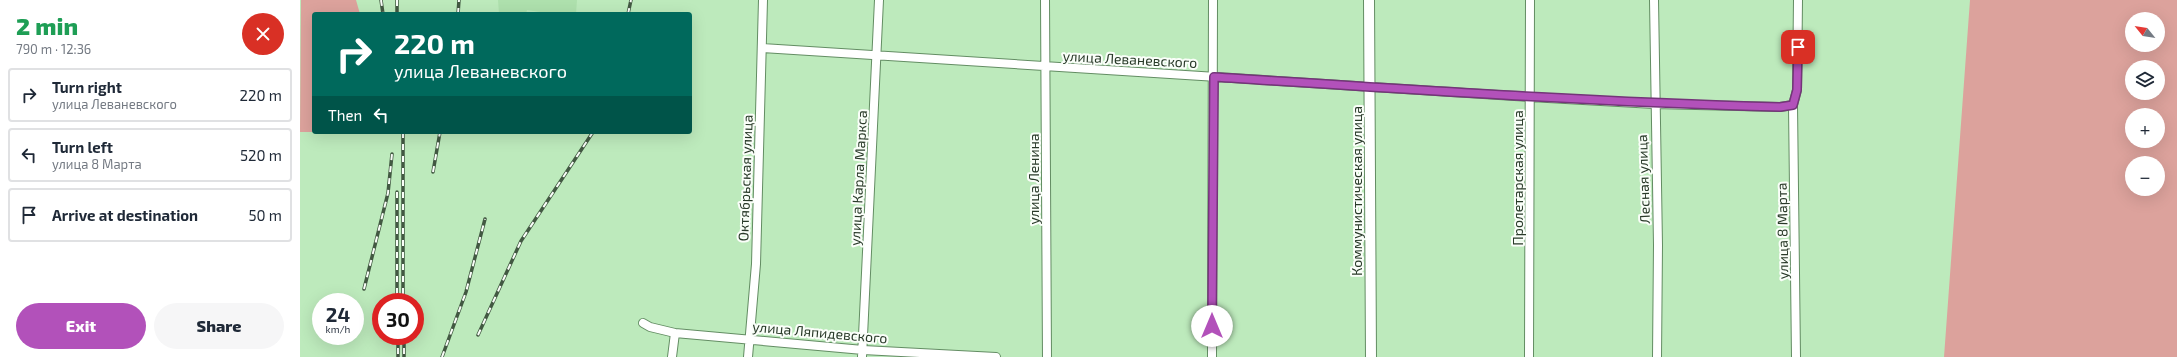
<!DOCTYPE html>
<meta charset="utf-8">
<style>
body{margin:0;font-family:"Exo 2",sans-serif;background:#f6f6f7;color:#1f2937;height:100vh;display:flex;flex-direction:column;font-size:15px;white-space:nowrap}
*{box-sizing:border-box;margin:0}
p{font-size:13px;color:#747a83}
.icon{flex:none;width:22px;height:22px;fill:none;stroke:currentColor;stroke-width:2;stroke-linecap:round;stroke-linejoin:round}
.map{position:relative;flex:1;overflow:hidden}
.details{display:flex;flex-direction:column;background:#fff;width:300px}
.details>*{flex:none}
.guide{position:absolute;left:12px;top:12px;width:380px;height:122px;border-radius:4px;box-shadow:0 4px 16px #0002;background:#00695c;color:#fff;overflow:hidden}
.needle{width:26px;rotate:300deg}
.tools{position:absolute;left:1825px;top:12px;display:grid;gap:8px}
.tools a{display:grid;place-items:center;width:40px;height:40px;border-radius:50%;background:#fff;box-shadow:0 4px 16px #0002;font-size:20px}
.speed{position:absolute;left:12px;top:293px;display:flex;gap:8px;font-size:20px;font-weight:700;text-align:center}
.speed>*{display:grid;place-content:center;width:52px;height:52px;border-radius:50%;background:#fff;box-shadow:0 4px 16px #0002;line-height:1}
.speed small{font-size:10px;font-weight:400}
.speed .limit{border:6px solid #d22;background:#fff;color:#111}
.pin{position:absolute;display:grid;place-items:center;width:34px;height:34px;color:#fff;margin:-17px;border-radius:8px;box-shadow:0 2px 6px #0006}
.me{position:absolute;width:44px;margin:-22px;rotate:0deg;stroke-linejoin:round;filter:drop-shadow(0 0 3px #0008)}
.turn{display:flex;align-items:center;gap:14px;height:84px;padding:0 16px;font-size:18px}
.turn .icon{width:52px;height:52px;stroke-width:2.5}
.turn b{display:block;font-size:28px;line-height:34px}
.then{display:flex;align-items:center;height:38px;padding:0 16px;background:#0003;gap:8px;font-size:15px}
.round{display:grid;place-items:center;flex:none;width:42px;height:42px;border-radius:21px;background:#f6f6f7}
.summary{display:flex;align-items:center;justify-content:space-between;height:68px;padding:0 16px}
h1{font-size:24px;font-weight:800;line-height:30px;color:#1e9e55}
.button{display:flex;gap:8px;margin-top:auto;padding:8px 16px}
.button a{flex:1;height:46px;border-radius:24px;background:#b251ba;color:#fff;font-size:16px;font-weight:800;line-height:46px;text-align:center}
.button a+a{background:#f6f6f7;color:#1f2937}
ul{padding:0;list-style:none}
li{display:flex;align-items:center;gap:12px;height:54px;margin:0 8px 6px;padding:0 8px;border:2px solid #e0e1e3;border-radius:4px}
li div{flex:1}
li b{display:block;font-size:15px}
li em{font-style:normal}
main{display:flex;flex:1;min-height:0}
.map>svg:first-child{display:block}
.built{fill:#aee0ad}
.green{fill:#dca29c;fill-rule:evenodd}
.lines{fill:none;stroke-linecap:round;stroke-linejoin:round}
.minor-casing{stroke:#638d63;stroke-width:10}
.tertiary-casing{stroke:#638d63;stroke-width:12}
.minor{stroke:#fff;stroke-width:8}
.tertiary{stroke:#fff;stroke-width:10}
.rail-casing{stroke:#425842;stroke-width:3.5}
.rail{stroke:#fafef9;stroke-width:2;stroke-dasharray:6;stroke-linecap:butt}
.route-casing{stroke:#743579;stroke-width:10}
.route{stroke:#b251ba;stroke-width:7}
.labels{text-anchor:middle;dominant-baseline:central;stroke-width:4;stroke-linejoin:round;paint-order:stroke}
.street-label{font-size:14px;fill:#293a29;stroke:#fafef9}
</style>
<main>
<section class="details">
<div class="summary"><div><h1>2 min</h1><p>790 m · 12:36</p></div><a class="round" style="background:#d93025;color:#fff"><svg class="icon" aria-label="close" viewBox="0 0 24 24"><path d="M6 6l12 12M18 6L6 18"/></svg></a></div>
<ul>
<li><svg class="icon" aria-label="right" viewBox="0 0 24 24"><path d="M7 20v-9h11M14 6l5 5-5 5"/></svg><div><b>Turn right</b><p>улица Леваневского</p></div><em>220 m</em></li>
<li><svg class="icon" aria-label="left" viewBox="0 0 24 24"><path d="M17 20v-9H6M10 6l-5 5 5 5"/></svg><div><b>Turn left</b><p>улица 8 Марта</p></div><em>520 m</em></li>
<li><svg class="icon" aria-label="arrive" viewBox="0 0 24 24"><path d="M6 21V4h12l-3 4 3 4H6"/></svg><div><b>Arrive at destination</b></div><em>50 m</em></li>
</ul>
<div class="button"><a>Exit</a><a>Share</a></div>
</section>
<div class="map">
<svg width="1877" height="357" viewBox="0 0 1877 357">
<rect width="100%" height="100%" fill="#bdeabc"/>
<path class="built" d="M198 0H277L276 14H253L227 10 226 14H199Z"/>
<path class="green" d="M1 0H56L60 14H14V132H0Z
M1670 0H1877V357H1644ZM1832 19H1858V45H1832ZM1832 67H1858V93H1832ZM1832 115H1858V141H1832ZM1832 163H1858V189H1832Z"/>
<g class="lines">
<g class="minor-casing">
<path id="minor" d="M745 0 747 357
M1354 0 1358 245 1357 357
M462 48 1230 97 1354 104 1480 107 1493 105 1497 90 1498 0
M1493 105 1496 357
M343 323 350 327 375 333 563 350 696 357
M372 357 375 333
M448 357 456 264 463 0
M562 357 579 0
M912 357 913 0
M1229 357 1230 0"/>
</g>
<g class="tertiary-casing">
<path id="tertiary" d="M1069 0 1071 357"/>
</g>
<use href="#minor" class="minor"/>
<use href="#tertiary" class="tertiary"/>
<g class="rail-casing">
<path id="rail" d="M81 0 83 14
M97 0V14
M158 14 159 0
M328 14 331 0
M103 132V302
M133 172 140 132
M97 192V302
M64 289 88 193 92 154
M178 335 221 241 293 132
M98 336V357
M104 336V357
M142 357 166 292 185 219"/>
</g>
<use href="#rail" class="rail"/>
</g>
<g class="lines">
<g class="route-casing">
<path id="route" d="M912 326 914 77C1102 89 1291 102 1480 107L1493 105 1497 90 1498 47"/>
</g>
<use href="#route" class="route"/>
</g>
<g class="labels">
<g class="street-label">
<text transform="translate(830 59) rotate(3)">улица Леваневского</text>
<text transform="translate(445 178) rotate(-88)">Октябрьская улица</text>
<text transform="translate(558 178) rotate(-87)">улица Карла Маркса</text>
<text transform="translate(1217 178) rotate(-90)">Пролетарская улица</text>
<text transform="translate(733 179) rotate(-90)">улица Ленина</text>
<text transform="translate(1343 179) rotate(-92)">Лесная улица</text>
<text transform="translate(1056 191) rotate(-90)">Коммунистическая улица</text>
<text transform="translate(1482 231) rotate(-91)">улица 8 Марта</text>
<text transform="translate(520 332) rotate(5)">улица Ляпидевского</text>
</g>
</g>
</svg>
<div class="tools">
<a><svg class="needle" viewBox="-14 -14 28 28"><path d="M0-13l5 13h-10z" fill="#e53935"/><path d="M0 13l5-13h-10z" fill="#747a83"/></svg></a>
<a><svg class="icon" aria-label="layers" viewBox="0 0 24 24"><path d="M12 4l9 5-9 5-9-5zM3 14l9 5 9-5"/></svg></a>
<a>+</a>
<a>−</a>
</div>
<div class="speed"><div>24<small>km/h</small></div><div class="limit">30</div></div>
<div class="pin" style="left:1498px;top:47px;background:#d93025"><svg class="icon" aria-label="arrive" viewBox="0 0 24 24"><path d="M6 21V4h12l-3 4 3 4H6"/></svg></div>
<svg class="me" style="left:912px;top:326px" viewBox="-20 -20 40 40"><circle r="19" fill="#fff"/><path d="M0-13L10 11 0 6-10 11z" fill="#b251ba"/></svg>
<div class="guide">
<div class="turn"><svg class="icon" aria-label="right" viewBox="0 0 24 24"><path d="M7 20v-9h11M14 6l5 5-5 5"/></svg><div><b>220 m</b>улица Леваневского</div></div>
<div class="then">Then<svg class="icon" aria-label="left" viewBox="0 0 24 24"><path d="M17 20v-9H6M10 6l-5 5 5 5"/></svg></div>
</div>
</div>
</main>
